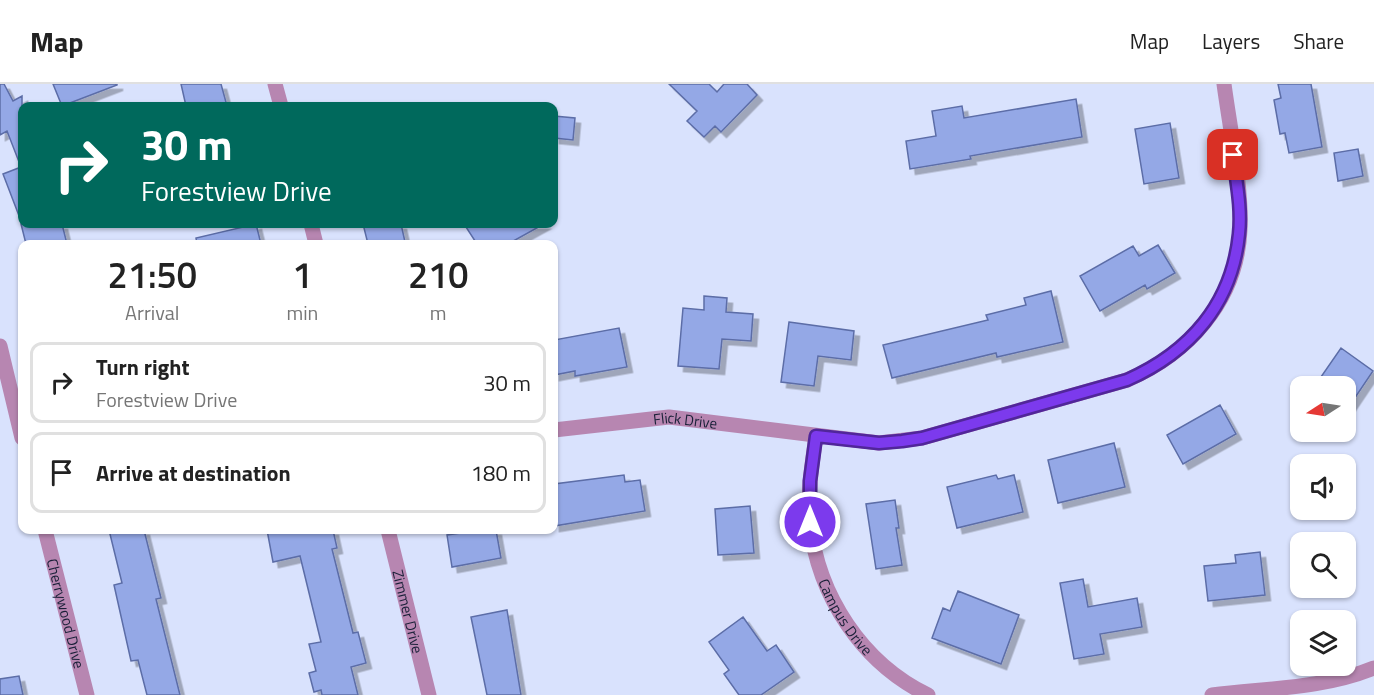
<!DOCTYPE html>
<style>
body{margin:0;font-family:"Titillium Web",sans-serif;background:#f2f2f2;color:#222;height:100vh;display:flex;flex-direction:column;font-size:22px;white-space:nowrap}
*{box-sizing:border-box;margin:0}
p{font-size:20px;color:#767676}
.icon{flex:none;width:33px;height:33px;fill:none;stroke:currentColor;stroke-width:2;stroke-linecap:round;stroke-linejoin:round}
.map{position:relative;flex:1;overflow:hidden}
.panel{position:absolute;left:18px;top:156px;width:540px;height:294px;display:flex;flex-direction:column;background:#fff;border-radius:12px;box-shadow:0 2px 4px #0004}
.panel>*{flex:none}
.banner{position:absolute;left:18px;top:18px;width:540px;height:126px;border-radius:12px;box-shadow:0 2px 4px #0004;background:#00695c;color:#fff;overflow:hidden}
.needle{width:39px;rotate:258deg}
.controls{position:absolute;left:1290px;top:292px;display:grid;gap:12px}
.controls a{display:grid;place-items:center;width:66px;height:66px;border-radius:12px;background:#fff;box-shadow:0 2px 4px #0004;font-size:30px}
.pin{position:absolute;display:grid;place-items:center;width:51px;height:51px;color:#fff;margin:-26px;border-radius:12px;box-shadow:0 3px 9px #0006}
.me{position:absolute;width:66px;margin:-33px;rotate:0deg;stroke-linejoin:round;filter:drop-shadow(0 0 4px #0008)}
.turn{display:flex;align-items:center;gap:21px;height:126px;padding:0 24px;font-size:27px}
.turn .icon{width:78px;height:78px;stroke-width:2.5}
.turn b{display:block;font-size:42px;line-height:51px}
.eta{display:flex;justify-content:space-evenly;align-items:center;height:102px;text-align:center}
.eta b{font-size:36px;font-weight:600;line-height:42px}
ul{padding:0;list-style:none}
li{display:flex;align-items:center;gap:18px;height:81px;margin:0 12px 9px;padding:0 12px;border:3px solid #e0e0e0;border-radius:12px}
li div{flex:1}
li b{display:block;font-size:22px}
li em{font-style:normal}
header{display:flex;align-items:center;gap:36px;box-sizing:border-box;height:84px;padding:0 30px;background:#fff;border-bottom:2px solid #e0e0e0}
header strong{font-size:28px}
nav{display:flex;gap:33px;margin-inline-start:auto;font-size:21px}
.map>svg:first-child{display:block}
.building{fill:#94a8e6;stroke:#5c6da7;stroke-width:1.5;filter:url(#shadow)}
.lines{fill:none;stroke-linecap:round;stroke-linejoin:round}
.minor{stroke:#b786b1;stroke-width:15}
.route-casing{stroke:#51269a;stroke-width:15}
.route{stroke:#7c3aed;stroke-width:10}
.labels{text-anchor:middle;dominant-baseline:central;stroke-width:4.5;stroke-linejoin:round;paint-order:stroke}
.street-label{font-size:15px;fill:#192038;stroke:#ebf0fd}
</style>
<header>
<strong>Map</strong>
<nav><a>Map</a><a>Layers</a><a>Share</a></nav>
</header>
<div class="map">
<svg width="1374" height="611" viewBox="0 0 1374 611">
<defs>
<filter id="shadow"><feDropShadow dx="5.5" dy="5.5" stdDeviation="0" flood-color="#0004"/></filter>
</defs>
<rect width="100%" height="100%" fill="#d9e2fd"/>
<path class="building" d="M0 0H4L13 17 22 12V137H21L3 90 21 83 7 47 0 51Z
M53 0H117V1L62 22Z
M181 0H221L227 22H186Z
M669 0H709L717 8 724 0H747L757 11 721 48 715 42 704 53 687 37 697 27Z
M1278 0H1311L1322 63 1289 69 1285 49 1280 50 1274 16 1281 14Z
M1076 15 1082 53 970 72 971 75 910 85 906 57 936 52 932 27 962 22 964 34Z
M554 32 575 34 573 56 554 54Z
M1170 39 1179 94 1144 100 1135 45Z
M1358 65 1363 92 1338 97 1334 69Z
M21 140H62L67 160H26Z
M256 140 261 160H197L196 154Z
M363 140H401L405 158 394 160H368Z
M464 140H544L508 160H477Z
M1158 161 1175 189 1147 205 1145 201 1100 227 1080 192 1133 162 1139 172Z
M1051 207 1063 258 997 273 996 269 892 294 883 261 988 236 986 231 1026 221 1024 214Z
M704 212 727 214 726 228 753 230 751 257 722 255 719 285 678 282 683 224 704 226Z
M789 238 854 247 851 276 818 272 814 302 781 298Z
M619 244 627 283 575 292V287L554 291V256Z
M1341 264 1373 287 1346 327V303H1314Z
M1220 321 1236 350 1183 380 1167 351Z
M1114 359 1125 403 1058 419 1048 376Z
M624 391 625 398 640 396 645 427 554 442V400Z
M996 391 998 395 1014 391 1023 428 957 444 947 403Z
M895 416 899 444H896L902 481 876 485 866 420Z
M750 422 754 469 718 471 715 425Z
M109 446H144L161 514 156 515 180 611H147L138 576 131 577 114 501 122 499Z
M267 446H333L337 464 332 465 353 549 358 548 366 579 351 583 358 611H322L321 606 314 608 309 589 316 587 309 560 321 558 300 472 273 478Z
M460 446H496L501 474 452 483 447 451 460 449Z
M1260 468 1265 511 1208 517 1204 482 1236 479 1235 471Z
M1083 495 1088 523 1137 514 1142 543 1100 550 1104 570 1074 575 1060 499Z
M958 507 1019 531 1001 580 932 554 943 524 950 527Z
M507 526 521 611H487L471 533Z
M743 533 767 567 776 561 794 588 761 611H739L724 590 729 586 709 558Z
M19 592 23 611H0V595Z"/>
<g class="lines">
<g class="minor">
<path d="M275 0 281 22"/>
<path d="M311 140 316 160"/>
<path d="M0 262 22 354"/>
<path id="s1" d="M554 346 669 333 879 359 922 354 1127 296C1188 270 1237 217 1240 146 1242 102 1230 45 1224 0"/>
<path id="s2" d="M816 352C812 380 807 410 810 439 818 512 862 579 928 611"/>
<path id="s3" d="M45 446 87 611"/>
<path id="s4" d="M388 446 429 611"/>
<path d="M1212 611C1266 604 1323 605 1374 584"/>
</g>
</g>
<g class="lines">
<g class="route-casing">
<path id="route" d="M810 438V397L816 352 879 359 902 357 922 354 1127 296C1190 268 1232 220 1239 150 1242 124 1236 97 1233 71"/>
</g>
<use href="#route" class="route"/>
</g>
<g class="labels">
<g class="street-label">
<text stroke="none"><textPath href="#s1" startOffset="132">Flick Drive</textPath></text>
<text stroke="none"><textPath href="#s3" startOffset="86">Cherrywood Drive</textPath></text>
<text stroke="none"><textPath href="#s4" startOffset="84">Zimmer Drive</textPath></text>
<text stroke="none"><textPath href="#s2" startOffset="189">Campus Drive</textPath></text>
</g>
</g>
</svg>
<div class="controls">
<a><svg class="needle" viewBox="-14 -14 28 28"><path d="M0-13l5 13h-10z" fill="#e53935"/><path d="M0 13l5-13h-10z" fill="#767676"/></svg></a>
<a><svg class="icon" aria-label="sound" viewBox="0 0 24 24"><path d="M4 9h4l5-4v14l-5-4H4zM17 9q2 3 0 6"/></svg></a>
<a><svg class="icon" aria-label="search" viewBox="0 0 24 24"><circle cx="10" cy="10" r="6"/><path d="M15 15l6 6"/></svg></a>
<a><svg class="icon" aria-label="layers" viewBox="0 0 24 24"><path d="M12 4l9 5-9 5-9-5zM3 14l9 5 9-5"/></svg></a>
</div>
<div class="pin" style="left:1233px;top:71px;background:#d93025"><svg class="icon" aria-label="arrive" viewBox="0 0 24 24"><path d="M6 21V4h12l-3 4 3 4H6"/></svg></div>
<svg class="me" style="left:810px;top:438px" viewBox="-20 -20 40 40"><circle r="17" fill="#7c3aed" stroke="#fff" stroke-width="3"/><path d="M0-11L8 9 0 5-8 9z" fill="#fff"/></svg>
<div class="banner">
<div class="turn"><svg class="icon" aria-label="right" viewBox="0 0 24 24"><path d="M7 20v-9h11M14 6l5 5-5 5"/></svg><div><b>30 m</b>Forestview Drive</div></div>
</div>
<section class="panel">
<div class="eta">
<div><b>21:50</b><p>Arrival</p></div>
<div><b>1</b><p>min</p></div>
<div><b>210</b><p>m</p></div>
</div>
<ul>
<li><svg class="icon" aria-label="right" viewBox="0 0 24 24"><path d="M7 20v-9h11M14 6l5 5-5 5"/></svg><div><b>Turn right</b><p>Forestview Drive</p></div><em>30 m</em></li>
<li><svg class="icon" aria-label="arrive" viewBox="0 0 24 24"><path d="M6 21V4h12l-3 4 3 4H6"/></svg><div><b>Arrive at destination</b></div><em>180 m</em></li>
</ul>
</section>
</div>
